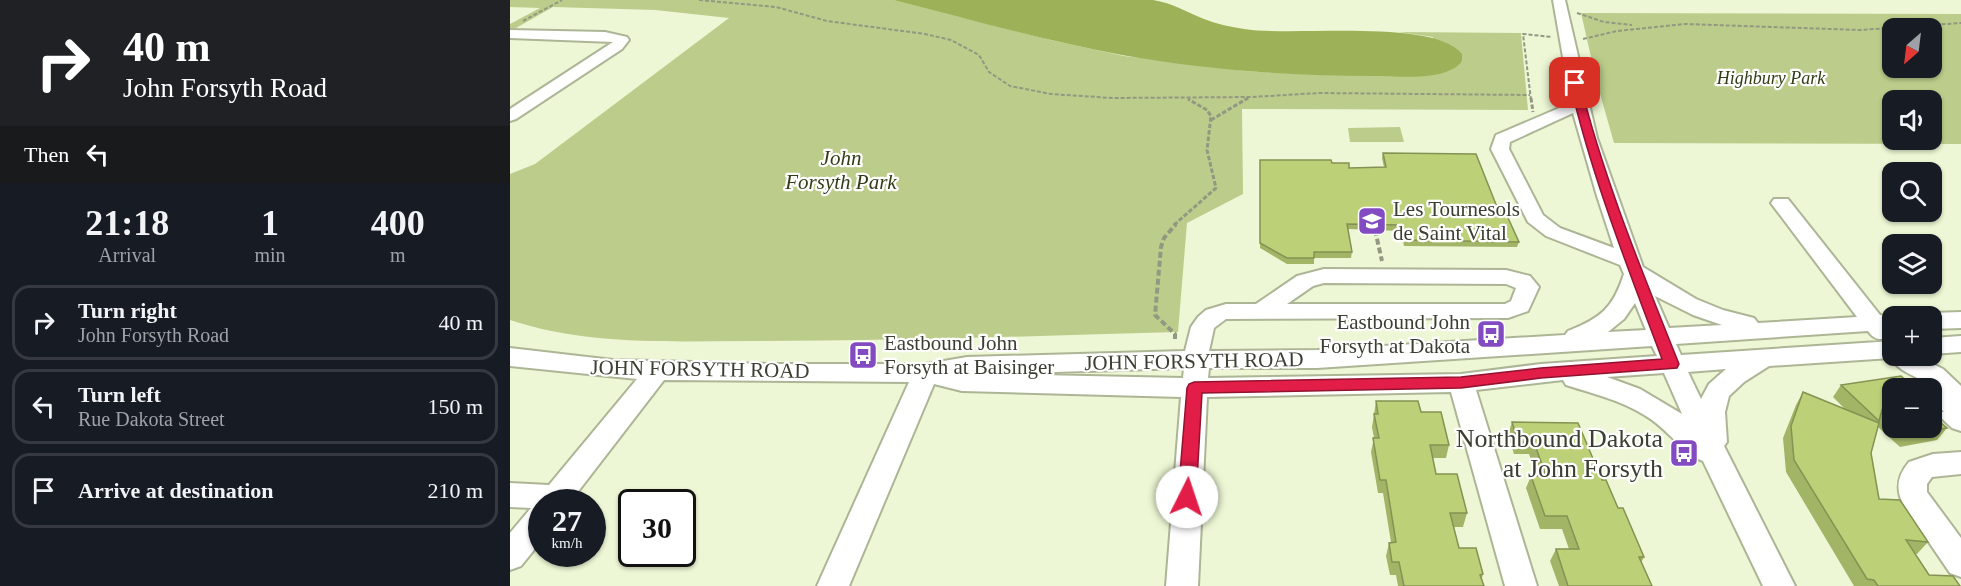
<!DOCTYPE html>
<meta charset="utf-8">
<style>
body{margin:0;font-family:"Times New Roman",serif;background:#20242c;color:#f1f3f6;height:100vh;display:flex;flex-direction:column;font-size:22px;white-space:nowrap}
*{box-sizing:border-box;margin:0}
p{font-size:20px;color:#9ea1a6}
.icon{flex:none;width:33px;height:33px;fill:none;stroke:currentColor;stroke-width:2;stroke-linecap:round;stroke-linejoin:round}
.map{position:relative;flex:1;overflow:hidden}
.details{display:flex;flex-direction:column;background:#171b24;width:510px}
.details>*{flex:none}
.banner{background:#202124;color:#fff;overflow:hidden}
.needle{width:39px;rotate:208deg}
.buttons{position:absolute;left:1372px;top:18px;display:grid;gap:12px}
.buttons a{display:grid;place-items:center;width:60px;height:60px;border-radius:12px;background:#171b24;box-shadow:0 2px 4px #0004;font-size:30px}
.speed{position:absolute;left:18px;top:489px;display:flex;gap:12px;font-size:30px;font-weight:700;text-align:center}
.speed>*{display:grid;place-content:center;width:78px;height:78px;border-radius:50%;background:#171b24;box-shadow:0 2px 4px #0004;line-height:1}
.speed small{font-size:15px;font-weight:400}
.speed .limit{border:3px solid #111;border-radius:9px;background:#fff;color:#111}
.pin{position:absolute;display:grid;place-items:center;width:51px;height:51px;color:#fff;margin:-26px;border-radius:12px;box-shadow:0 3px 9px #0006}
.me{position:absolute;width:66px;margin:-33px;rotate:4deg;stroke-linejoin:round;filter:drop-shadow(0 0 4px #0008)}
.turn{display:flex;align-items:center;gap:21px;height:126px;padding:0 24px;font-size:27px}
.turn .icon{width:78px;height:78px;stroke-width:2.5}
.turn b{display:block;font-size:42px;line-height:51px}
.then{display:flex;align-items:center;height:57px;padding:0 24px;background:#0003;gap:12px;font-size:22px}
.eta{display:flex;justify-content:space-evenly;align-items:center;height:102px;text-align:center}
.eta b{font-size:36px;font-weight:700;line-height:42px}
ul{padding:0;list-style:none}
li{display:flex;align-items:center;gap:18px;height:75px;margin:0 12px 9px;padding:0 12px;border:3px solid #363941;border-radius:18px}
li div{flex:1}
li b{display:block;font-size:22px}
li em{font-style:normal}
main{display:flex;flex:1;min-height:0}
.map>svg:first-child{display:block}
.green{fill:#bccd8b;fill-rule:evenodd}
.water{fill:#9db258}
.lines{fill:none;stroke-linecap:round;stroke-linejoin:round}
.minor-casing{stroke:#acb595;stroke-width:4}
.path-far2{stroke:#929881;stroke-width:2;stroke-dasharray:4 2;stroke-linecap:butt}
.path-far1{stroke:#929881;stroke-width:3;stroke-dasharray:4.5 2;stroke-linecap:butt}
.path{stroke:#929881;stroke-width:4;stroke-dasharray:6 3;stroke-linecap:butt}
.minor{fill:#fff;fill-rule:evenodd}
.wall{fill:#a2b466}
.building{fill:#bcd177;stroke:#849253;stroke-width:1.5}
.route{fill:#e11d48;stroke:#92132f;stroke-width:1.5}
.labels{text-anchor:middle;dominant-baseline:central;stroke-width:4.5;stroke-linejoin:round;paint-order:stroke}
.far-park-label{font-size:18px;font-style:italic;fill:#333c16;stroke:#fff}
.park-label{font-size:21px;font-style:italic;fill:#333c16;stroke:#fff}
.poi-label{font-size:21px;fill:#3b3e31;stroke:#fff;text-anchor:start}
.street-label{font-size:21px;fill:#3b3e31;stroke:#fff}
.near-poi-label{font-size:26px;fill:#3b3e31;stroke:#fff;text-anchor:end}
</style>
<main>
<section class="details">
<div class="banner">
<div class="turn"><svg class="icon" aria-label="right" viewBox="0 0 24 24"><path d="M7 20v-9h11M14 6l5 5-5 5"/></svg><div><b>40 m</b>John Forsyth Road</div></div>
<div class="then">Then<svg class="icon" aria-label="left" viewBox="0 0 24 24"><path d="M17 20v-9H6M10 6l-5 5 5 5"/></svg></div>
</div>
<div class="eta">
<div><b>21:18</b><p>Arrival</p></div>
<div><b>1</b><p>min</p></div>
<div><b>400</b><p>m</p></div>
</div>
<ul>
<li><svg class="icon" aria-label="right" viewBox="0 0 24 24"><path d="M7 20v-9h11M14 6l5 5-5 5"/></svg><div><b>Turn right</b><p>John Forsyth Road</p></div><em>40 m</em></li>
<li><svg class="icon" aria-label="left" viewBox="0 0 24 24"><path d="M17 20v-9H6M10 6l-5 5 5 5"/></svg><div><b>Turn left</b><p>Rue Dakota Street</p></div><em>150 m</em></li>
<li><svg class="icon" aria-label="arrive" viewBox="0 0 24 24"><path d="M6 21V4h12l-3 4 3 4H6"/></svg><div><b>Arrive at destination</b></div><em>210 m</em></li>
</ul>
</section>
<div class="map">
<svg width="1451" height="586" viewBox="0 0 1451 586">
<rect width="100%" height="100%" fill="#edf7d5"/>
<path class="green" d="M0 0H383L545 41 614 56 736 71 791 74 912 76 923 37 889 32 1011 33 1018 110 732 109 733 194 677 223 668 332C526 336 385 341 243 341 162 341 78 346 0 320V174L25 164 219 18 145 10 43 7 6 28H0V24L30 8 0 7Z
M1071 13 1451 14V144L1104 143 1087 83ZM1383 28H1422V68H1383ZM1383 100H1422V140H1383Z
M890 127 894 142H840L838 128Z"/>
<path class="water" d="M383 0H643C663 3 676 12 694 19 707 24 721 27 734 29 784 37 923 18 952 54V61C937 82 888 76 865 76 781 76 696 70 612 55 535 41 459 19 383 0Z"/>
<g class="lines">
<g class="minor-casing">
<path id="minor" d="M1043 0H1055L1087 138 1133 267 1186 299 1213 310 1244 318 1248 323 1347 317 1261 203 1264 199H1278L1370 315 1391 316H1383V332L1379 338C1370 340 1364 340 1358 331L1166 344 1171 355 1383 341V356H1407L1433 369 1451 386V431L1442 428 1422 409V388H1418H1421C1409 375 1390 374 1381 358L1259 366 1234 382 1219 396 1215 412 1217 442 1214 446 1285 586H1253L1193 461C1177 456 1158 431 1142 420 1115 401 1087 395 1056 385L1053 380 966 390 1027 586H995L941 392 697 397 688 586H656L671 397 452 391 424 384 339 586H307L399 382 154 380 60 502H32V540L11 566 0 570V533L21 508 0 507V483L39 485 127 379 0 366V348L103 360 259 364H416L457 357 675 351 681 327 688 317 696 310 716 304H746L787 276 814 269 996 270 1020 276 1029 287 1018 311 998 318 716 319 704 328 699 351 807 350 1055 335 1058 331C1091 318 1103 308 1114 274L1110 265 1036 236 1018 222 981 149 986 135 1061 103ZM1063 113 1087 196 1104 248 1050 228 1033 215 999 149 1000 142ZM814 283 996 284 1006 288 1001 301 995 304H777L803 286ZM1145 296 1183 315 1212 325 1159 328ZM1125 303 1136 330 1098 332 1114 319ZM1142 346 1147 356 1031 364 951 374 698 378 699 368H807ZM674 368 673 378 485 374ZM1216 369 1199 384 1191 399 1178 372ZM1154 373 1172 414 1130 389 1097 377Z
M0 30 95 32 117 37 119 40 112 49 6 119 0 121V109L103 42 0 38Z
M1451 312V328L1422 329V316H1413L1422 313Z
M1451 336V352L1422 354V338Z
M1451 452V474L1422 477 1417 484V492L1451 538V577L1440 573 1393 504C1385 488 1388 475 1399 462L1423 454Z"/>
</g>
<path class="path-far2" d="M189 0 266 7 317 21 415 34 441 40 469 55 479 72 500 86 541 94 602 98 742 97 809 93 1020 95
M1067 13 1094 22 1122 25
M13 21 52 0
M1073 39 1107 31 1175 24 1350 30 1451 23
M735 100 738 98
M1021 100 1013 34 1042 37"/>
<path class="path-far1" d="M1021 98 1023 112
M701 120 738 98
M664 225 706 188 697 150 701 116 697 110 678 99"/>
<path class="path" d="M865 230 872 261
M665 339V334L645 315 651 247 654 238 666 224"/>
<use href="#minor" class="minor"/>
</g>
<path class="wall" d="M873 153 987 207 1009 242 1007 247 894 246 891 231 838 229 842 252 841 258H804V264H777L750 248V160L839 168 874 167 872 158Z
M1331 385 1383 388V428H1422V403L1432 411 1426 419 1437 428 1427 440 1390 447 1368 427 1361 453 1369 499 1418 542 1407 554H1405L1419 575 1450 586H1344L1276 472 1273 438 1286 405 1293 392 1336 410 1323 397Z
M866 401 911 412 939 445 936 458H923L926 474 957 513 953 527H944L949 548 973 574 972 578 974 586H888L886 575H880L876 556 879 543 881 542 873 493H868L861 452 864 438 862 427Z
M1002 422 1092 480 1108 508 1134 557 1131 563 1142 586H1049L1040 561 1046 549H1059L1052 529H1030L1016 488 1021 476H1027L1019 454H1004L998 435Z"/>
<path class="building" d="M873 153 966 154 987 207H993L1009 242 895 240 891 225 837 224 842 252H804V258H777L750 243V160H821L822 163H839V168L876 167Z
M1391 376 1405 388H1383V420L1372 410 1369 421 1331 385Z
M1293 392 1369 423 1361 453 1369 499 1390 500 1418 542 1396 540 1419 575 1443 576 1450 586H1368L1364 580 1357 579 1284 460 1281 426Z
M866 401H908L911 412H931L939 445H920L926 474H947L957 513H940L949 548H966L973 574 970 575 974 586H894L889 562H882L879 543 886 542 876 480H870L863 438H869L864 414H868Z
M1422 403 1432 411 1422 413Z
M1422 415 1437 428 1399 434 1392 428H1422Z
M1002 422 1068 423 1092 480H1096L1108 508H1113L1134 557H1129L1142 586H1058L1046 549H1069L1057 516H1035L1021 476H1036L1024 442H1008Z"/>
<path class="route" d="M1065 80 1070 83C1094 180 1132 271 1169 364L1167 368 1031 378 951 388 692 393 686 497 684 502 677 504 671 502 668 497 677 388 679 384 684 382 951 377 1031 368 1152 359C1118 268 1082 178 1060 83Z"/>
<defs>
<g id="school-square" transform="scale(1.5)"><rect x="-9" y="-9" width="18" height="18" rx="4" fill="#834bc2" stroke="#fff"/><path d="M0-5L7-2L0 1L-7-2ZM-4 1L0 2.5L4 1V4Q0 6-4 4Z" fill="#fff"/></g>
<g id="bus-square" transform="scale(1.5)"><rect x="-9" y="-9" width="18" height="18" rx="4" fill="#834bc2" stroke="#fff"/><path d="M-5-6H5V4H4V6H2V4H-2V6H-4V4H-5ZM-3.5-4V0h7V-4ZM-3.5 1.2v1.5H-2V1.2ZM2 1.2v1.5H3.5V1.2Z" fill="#fff"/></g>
</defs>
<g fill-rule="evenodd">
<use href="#school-square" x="862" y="221"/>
<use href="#bus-square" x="981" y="334"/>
<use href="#bus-square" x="353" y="355"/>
<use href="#bus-square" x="1174" y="453"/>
</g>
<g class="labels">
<g class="far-park-label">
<text x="1261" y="78">Highbury Park</text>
</g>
<g class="park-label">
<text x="331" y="158">John<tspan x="331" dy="24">Forsyth Park</tspan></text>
</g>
<g class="poi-label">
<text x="883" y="209">Les Tournesols<tspan x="883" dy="24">de Saint Vital</tspan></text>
<text x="960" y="322" text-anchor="end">Eastbound John<tspan x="960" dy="24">Forsyth at Dakota</tspan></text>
<text x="374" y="343">Eastbound John<tspan x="374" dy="24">Forsyth at Baisinger</tspan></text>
</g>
<g class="street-label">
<text transform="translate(684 361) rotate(-1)">JOHN FORSYTH ROAD</text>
<text transform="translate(190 369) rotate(1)">JOHN FORSYTH ROAD</text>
</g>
<g class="near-poi-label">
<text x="1153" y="438">Northbound Dakota<tspan x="1153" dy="30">at John Forsyth</tspan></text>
</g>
</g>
</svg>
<div class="buttons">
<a><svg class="needle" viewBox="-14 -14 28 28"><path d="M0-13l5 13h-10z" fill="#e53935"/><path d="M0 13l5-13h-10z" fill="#9ea1a6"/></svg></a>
<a><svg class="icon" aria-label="sound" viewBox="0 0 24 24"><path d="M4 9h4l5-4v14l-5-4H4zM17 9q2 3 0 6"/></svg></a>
<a><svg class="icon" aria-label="search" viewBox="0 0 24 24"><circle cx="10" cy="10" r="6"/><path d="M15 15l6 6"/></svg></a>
<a><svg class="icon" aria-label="layers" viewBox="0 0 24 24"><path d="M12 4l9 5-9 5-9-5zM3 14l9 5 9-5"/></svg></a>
<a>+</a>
<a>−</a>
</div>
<div class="speed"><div>27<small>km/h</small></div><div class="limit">30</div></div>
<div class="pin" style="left:1065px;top:83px;background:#d93025"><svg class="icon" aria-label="arrive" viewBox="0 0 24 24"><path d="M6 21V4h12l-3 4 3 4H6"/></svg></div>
<svg class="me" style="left:677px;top:497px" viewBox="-20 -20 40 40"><circle r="19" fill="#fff"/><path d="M0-13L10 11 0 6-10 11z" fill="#e11d48"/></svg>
</div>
</main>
